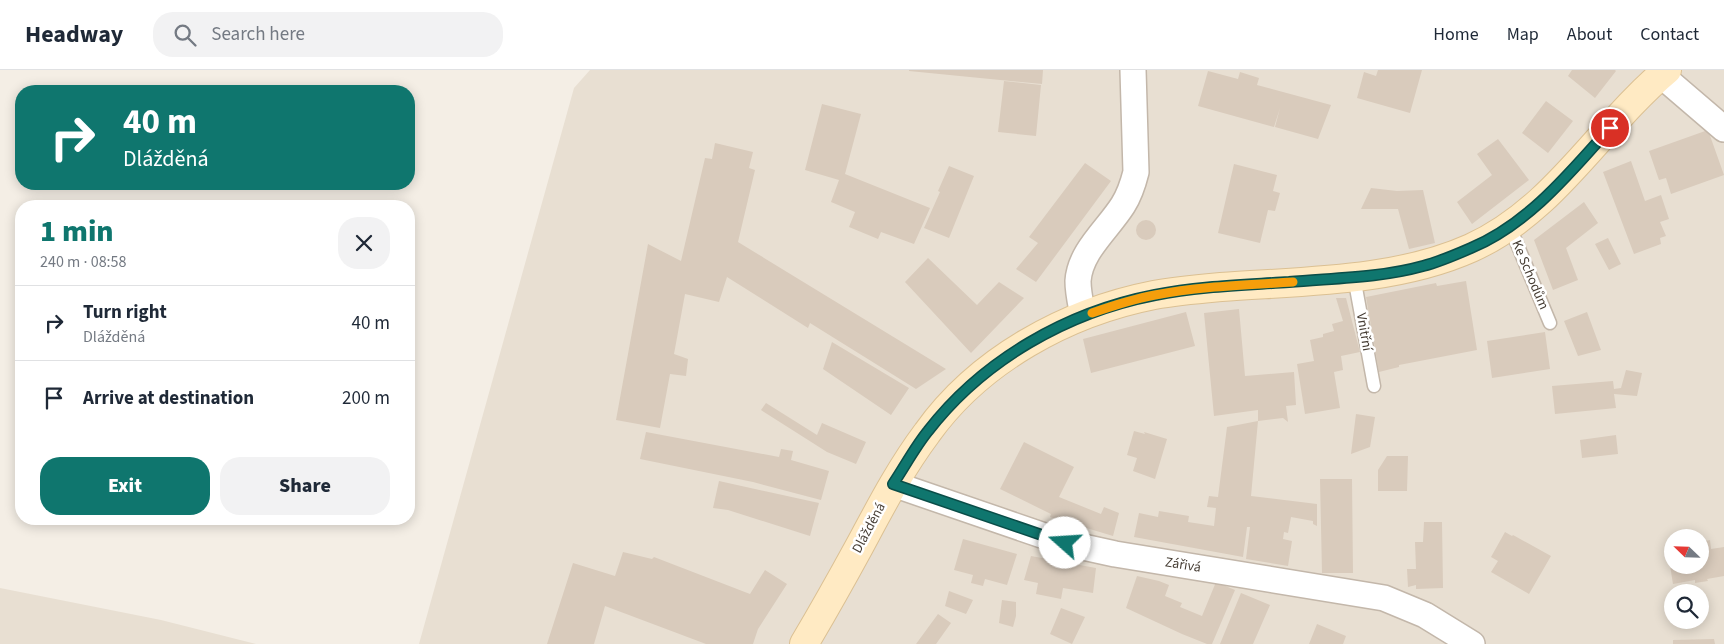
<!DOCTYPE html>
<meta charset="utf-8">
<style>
body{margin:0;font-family:"Source Sans 3",sans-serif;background:#f2f2f3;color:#1f2937;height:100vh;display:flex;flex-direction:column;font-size:19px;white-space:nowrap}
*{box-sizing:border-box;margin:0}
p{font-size:16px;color:#747a83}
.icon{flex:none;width:28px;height:28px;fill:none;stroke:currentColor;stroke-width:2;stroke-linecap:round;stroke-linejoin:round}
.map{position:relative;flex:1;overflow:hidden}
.sheet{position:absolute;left:15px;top:130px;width:400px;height:325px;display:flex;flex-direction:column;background:#fff;border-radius:20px;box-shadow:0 2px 12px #0003}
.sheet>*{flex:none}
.guide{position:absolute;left:15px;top:15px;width:400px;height:105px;border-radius:20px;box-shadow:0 2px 12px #0003;background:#0f766e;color:#fff;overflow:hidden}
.needle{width:32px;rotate:293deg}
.tools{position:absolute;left:1664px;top:459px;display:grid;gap:10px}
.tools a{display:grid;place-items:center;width:45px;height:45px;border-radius:50%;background:#fff;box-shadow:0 2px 12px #0003;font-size:25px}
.pin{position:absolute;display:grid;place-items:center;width:42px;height:42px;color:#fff;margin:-21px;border:2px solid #fff;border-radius:50%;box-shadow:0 1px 5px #0007}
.me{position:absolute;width:55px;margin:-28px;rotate:289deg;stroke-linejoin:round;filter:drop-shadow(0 0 4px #0008)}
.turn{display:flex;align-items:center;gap:18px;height:105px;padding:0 25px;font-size:22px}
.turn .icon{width:65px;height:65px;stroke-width:2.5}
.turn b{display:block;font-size:35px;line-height:42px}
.round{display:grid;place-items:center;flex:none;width:52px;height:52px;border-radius:20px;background:#f2f2f3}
.headline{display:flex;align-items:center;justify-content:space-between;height:85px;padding:0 25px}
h1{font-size:30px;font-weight:800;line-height:38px;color:#0f766e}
.cta{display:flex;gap:10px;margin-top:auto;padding:10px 25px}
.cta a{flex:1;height:58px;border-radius:20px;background:#0f766e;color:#fff;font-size:20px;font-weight:800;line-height:58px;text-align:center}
.cta a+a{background:#f2f2f3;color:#1f2937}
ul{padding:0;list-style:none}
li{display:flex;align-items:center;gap:15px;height:75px;padding:0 25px;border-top:1px solid #e0e1e3}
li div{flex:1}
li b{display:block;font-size:19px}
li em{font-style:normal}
header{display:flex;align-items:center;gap:30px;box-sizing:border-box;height:70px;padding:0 25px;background:#fff;border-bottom:1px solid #e0e1e3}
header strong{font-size:24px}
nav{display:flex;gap:28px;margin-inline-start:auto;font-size:18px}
.search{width:350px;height:45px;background:#f2f2f3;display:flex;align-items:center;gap:12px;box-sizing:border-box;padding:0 18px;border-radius:20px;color:#747a83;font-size:19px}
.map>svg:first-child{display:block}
.residential{fill:#e8dfd2;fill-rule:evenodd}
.building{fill:#d9cbbc}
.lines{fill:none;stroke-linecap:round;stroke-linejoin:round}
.lane-casing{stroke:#c3b7aa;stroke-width:15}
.street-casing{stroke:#c3b7aa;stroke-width:28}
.secondary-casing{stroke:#dbc093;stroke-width:30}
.lane{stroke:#fff;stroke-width:12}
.street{stroke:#fff;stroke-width:25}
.secondary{stroke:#ffeac3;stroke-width:28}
.route-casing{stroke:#0a4d48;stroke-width:12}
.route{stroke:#0f766e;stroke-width:9}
.slow{stroke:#f59e0b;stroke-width:9}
.labels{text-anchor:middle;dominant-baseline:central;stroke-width:5;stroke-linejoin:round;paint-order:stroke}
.street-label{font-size:14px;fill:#463d34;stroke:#fff}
</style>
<header>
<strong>Headway</strong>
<div class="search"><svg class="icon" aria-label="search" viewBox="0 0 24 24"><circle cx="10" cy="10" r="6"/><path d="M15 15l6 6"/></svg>Search here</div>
<nav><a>Home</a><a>Map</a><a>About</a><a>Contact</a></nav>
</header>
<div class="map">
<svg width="1724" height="574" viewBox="0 0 1724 574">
<rect width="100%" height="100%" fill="#f4eee5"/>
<path class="residential" d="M590 0H1724V574H419L574 18ZM1672 468H1700V495H1672ZM1672 522H1700V550H1672Z
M0 518 161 550 256 574H0Z"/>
<path class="building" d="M909 0H1043L1042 14 909 1Z
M1378 0H1422L1410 43 1357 28 1364 2 1376 6Z
M1572 0H1615L1616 1 1595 28 1568 6Z
M1208 1 1238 9 1240 2 1259 8 1257 15 1331 35 1318 69 1275 57 1280 38 1274 57 1198 36Z
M1004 11 1041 15 1036 66 998 62Z
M1546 31 1573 51 1548 83 1522 63Z
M822 34 861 44 845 104 930 138 914 174 881 162 878 169 849 157 855 142 831 132 839 110 805 100Z
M1708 60 1724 105 1671 124 1666 108 1659 110 1649 81Z
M1498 69 1529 110 1472 154 1457 132 1492 105 1477 84Z
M715 73 753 82 749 98 755 100 738 172 946 299 916 319 810 253 808 258 727 207 719 232 685 224 674 284 688 289 686 306 670 304 660 358 616 350 648 174 681 191 705 88 712 89Z
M1631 91 1645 131 1661 125 1669 149 1660 152 1666 166 1660 168 1661 174 1634 184 1603 102Z
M1085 93 1111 111 1036 212 1016 199 1038 173 1029 167Z
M1234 94 1277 105 1273 121 1280 123 1275 141 1268 140 1260 173 1218 163Z
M949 96 974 106 949 168 924 158 940 122 938 121Z
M1371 118 1397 121 1423 120 1435 173 1409 179 1398 139H1361Z
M1584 132 1598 153 1566 178 1578 210 1553 220 1534 170Z
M1136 160a10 10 0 1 1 20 0a10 10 0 1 1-20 0Z
M1608 168 1621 194 1609 200 1595 174Z
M928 188 977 235 999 212 1024 228 971 283 905 212Z
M1466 211 1477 280 1399 295V297L1379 302 1366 227 1436 213 1437 216Z
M1336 228H1346L1360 282 1341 286 1343 300 1334 302 1340 338 1305 344 1297 294 1314 291 1310 270 1323 267V264L1334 261 1332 254 1343 251Z
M1239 239 1245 306 1294 302 1296 335 1286 336 1288 352 1283 348 1258 351V340L1214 346 1204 243Z
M1186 242 1195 276 1091 303 1083 269Z
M1587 242 1601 280 1578 286 1564 251Z
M1545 262 1550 299 1492 308 1487 271Z
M832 272 909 318 891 345 823 299Z
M1626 300 1642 303 1637 326 1614 324 1616 338 1555 344 1552 316 1613 311 1614 319 1621 318Z
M766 333 817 365 822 353 866 372 856 394 827 382 761 340Z
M1356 344 1375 347 1370 377 1351 384Z
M1258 351 1251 426 1317 434V456L1313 454V451L1291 447 1288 463 1284 462 1283 469 1292 471 1288 496 1246 489 1250 457H1247L1243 487 1134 467 1139 443 1158 447 1159 441 1189 446 1188 452 1214 456 1216 438 1207 437 1209 426 1218 427 1227 357Z
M1134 361 1145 364 1144 362 1167 369 1155 409 1133 401 1137 388 1127 385Z
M646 362 779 387 781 379 793 381 791 390 829 401 821 430 753 412 640 389Z
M1616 365 1618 384 1582 388 1580 370Z
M1024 372 1074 397 1059 427 1101 444 1104 437 1119 443 1113 466 1050 447 1051 444 1000 419Z
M1387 386H1408L1407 421H1378V400Z
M1320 409H1352L1353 503H1322Z
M719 411 819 433 810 466 728 440 713 438Z
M1424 452H1442L1443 518 1416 519V515L1408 517 1407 499H1416L1415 472H1423Z
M1505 462 1512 466 1513 465 1551 486 1529 524 1491 502 1498 491 1491 487Z
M963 469 1017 484 1007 515 985 509 983 516 971 513 973 505 954 500Z
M1710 470 1711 479 1724 477V506L1707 509 1708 511 1695 513V510L1673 514 1667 477 1672 476V495H1700V472Z
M623 482 652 489 654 487 750 524 765 500 787 514 758 559 753 574H706L605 536 594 574H547L573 493 615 506Z
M1031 486 1096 498 1093 523 1063 518 1061 529 1036 524 1038 513 1024 510Z
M1137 506 1159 511 1169 515 1165 526 1182 533 1180 537 1202 546 1216 512 1235 520 1212 574H1207L1182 564 1126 538Z
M949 521 973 530 966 544 945 536Z
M1241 523 1270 535 1253 574H1220Z
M1002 530 1016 532V546L1013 557 999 553Z
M1061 538 1085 547 1072 574 1050 564Z
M938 544 951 553 936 574H916Z
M1317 554 1346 566 1343 574H1309Z
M1714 569 1715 574H1673V570Z"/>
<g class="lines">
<g class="lane-casing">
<path id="lane" d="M1510 157 1550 253
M1354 207 1374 316"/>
</g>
<g class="street-casing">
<path id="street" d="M1661 5 1724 59
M1083 246C1081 235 1078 223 1078 211 1080 181 1108 159 1123 135 1130 124 1133 114 1136 102L1133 0
M893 414 1065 473 1115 484 1384 528 1425 545 1472 574"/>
</g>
<g class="secondary-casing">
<path id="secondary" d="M804 574C823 542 841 510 859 477 880 438 900 399 927 363 979 290 1067 242 1154 225 1176 221 1199 219 1221 217 1303 211 1395 212 1471 178 1555 140 1599 57 1667 0"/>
</g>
<use href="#lane" class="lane"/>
<use href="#street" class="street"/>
<use href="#secondary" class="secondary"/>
</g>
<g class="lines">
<g class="route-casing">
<path id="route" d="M1065 473 893 414C905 396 915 377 928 361 983 290 1067 242 1155 225 1199 216 1245 215 1289 212 1333 208 1380 208 1423 196 1439 192 1455 185 1471 178 1528 154 1569 104 1610 58"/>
</g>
<use href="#route" class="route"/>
<path class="slow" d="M1092 243C1112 236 1133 229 1155 225 1200 216 1247 215 1293 212"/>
</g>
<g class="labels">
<g class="street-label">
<text transform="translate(1530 205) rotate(67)">Ke Schodům</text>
<text transform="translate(1364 262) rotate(80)">Vnitřní</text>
<text transform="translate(869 458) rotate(-62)">Dlážděná</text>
<text transform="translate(1183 495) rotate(9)">Zářivá</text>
</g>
</g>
</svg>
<div class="tools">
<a><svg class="needle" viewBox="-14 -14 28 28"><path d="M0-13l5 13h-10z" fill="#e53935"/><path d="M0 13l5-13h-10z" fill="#747a83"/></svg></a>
<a><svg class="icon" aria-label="search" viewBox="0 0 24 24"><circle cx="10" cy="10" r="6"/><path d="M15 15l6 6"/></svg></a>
</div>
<div class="pin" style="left:1610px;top:58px;background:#d93025"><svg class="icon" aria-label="arrive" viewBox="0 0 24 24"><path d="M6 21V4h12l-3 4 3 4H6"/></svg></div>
<svg class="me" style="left:1065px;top:473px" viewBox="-20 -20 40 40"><circle r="19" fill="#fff"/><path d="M0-13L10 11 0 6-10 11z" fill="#0f766e"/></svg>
<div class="guide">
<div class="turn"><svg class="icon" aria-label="right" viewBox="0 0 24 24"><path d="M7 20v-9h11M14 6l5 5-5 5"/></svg><div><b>40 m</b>Dlážděná</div></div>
</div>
<section class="sheet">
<div class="headline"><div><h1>1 min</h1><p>240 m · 08:58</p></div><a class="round"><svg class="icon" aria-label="close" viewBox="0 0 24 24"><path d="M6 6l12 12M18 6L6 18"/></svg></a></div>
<ul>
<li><svg class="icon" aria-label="right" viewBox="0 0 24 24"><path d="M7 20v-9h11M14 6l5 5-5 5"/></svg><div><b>Turn right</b><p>Dlážděná</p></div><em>40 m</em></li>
<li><svg class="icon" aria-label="arrive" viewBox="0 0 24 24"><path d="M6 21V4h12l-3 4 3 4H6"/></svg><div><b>Arrive at destination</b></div><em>200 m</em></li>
</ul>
<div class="cta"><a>Exit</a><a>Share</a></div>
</section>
</div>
